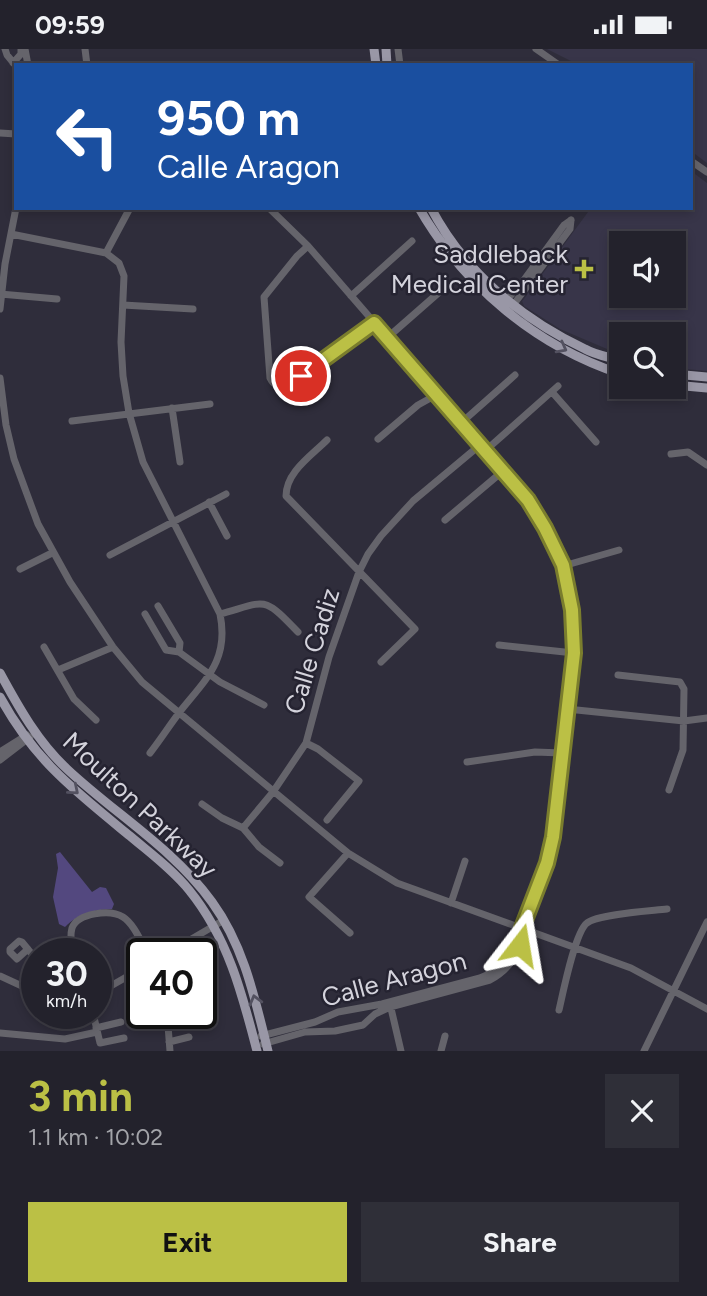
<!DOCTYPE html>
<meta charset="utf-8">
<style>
body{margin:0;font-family:Figtree,sans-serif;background:#2f2f38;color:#f1f3f6;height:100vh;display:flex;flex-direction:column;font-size:26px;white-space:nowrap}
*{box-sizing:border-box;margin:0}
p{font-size:23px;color:#a3a4a9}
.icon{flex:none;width:38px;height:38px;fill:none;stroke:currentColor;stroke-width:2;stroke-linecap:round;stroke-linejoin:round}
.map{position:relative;height:1002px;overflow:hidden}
.side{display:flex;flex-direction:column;background:#23222c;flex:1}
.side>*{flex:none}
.hud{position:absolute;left:14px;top:14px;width:679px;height:147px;border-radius:0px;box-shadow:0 4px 10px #0003,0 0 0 2px #403f48;background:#1a4fa0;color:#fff;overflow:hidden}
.tools{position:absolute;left:609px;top:182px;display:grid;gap:14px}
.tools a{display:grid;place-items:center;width:77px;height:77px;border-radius:0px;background:#23222c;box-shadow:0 4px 10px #0003,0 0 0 2px #403f48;font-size:35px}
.speed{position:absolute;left:21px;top:889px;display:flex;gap:14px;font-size:35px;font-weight:700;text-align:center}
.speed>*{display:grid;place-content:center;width:91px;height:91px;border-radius:50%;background:#23222c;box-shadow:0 4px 10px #0003,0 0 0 2px #403f48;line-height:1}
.speed small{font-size:18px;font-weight:400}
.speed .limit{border:4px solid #111;border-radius:10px;background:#fff;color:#111}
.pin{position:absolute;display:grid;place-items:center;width:60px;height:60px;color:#fff;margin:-30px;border:4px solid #fff;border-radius:50%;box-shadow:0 2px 7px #0007}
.me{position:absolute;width:77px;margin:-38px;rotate:14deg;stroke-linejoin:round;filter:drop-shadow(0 0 5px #0008)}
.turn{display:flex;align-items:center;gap:24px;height:147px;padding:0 28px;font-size:32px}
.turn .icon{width:91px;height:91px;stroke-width:2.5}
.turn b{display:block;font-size:49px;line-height:60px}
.round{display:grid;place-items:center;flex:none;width:74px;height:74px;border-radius:0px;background:#2f2f38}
.head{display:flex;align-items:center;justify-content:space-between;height:119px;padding:0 28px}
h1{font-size:42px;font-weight:700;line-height:52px;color:#bbc045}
.action{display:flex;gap:14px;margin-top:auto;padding:14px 28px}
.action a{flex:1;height:80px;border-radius:0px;background:#bbc045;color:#111;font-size:28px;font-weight:700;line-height:80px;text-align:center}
.action a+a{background:#2f2f38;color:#f1f3f6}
.status{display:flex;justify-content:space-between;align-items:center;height:49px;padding:0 35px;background:#23222c;direction:ltr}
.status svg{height:19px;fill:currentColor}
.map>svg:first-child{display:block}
.built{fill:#383549;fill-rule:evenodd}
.green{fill:#53487f}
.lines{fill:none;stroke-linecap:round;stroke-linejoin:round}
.minor{stroke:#65646b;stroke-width:7}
.major{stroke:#9997a6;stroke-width:9}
.oneway{stroke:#535160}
.route-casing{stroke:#7a7d2d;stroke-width:18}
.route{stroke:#bbc045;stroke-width:12}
.poi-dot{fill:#bbc045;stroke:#252331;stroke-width:2.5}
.labels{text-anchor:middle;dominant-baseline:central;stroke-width:5;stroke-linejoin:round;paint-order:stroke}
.poi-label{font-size:26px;fill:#d4d3dc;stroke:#252331;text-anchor:end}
.street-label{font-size:26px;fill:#d4d3dc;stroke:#252331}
</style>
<div class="status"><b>09:59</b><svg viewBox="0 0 49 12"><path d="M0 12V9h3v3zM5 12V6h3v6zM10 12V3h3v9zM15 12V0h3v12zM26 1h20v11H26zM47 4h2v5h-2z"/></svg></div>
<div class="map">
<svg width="707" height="1002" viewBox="0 0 707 1002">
<rect width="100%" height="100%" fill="#2f2d3b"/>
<path class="built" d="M547 0H707V114L691 102V16H579Z
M691 122 707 134V322L674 319V285H621V306L560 280 524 257 522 252 524 250 591 159H691ZM621 194H674V247H621Z"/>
<path class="green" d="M60 803 92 843 100 838 106 839 114 855 112 860C93 861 79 864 65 878L59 875 53 848 58 819 56 805Z"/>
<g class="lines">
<path class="minor" d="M5 0 7 6 16 17
M25 0 28 16
M85 0 87 16
M398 0 400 16
M536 0 559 16
M13 14 21 5V0
M0 84 16 85
M691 112 707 123
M11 185 106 204 119 214 124 227 121 293 123 327 129 364 143 413 220 565C229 609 208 628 182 660 171 674 161 690 150 704
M308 197 297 207 264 248 270 329C274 337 278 338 286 338L374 274
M106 204 130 159
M0 245 57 250
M351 247 412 192
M504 254 521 235 564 176 571 171
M123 256 193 260
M511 259 570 180 571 171
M0 260 5 215 16 159
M387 289 444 239
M0 329 6 376 14 410 38 475 70 533 113 598 142 633 348 804 397 834 631 919 707 960
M552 343 596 393
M172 359 180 413
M72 372 210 355
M461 374 515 326
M378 390 418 356 436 346
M327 391C311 407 286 423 286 447L415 580 381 613
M485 402 558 337
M671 405 688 403 707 416
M209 453 227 487
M445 471 503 422
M110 506 226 445
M563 517 619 501
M20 520 52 504
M158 557 180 594 179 603
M145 565 166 601 179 603 220 633 264 656
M220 565C268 552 262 546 298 583
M499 596 574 604
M44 598 74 650 96 671
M58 621 113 598
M618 626 680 633 684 640 683 701 669 741
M567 660 684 672 707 669
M306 694 318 700 359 732 327 771
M0 703 27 686
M0 711 30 688
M467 713 535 703 562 704
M202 755 222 769 243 779 259 798 280 814
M243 779 273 743 306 694 329 608 359 523 368 505 381 487 413 452 480 396
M348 804 309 848 350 884
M451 854 465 812
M28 900 17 910 10 903V900L19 892 22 893 31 904 37 906
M72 901C71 894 70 886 72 879 78 864 110 860 123 868 134 875 141 893 148 905
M47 905 72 901 73 903
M166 905 224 871
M96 908 99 916 96 918
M0 927 37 944
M96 942 109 938 142 919
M390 955 401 1002
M559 961C563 944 575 883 587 874 598 865 650 862 667 860
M93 964 100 994 124 989
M167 964 170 1002
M96 979 121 973
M0 984 65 990 97 983
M261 987 315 973 338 963 382 955 480 929 496 922 508 908 522 879 546 814 553 787 574 604V583L569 539 563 517 546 479 528 451 308 197 269 159
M169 993 189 988
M263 995 305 983 335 982 363 976 375 965 390 958 490 931C510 920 521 903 522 880
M441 1002 445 987
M644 1002 707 873"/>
<path class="major" d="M374 0 376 16
M386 0 387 16
M419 159C464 237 536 297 621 325
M431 159C464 222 521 270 585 300 596 306 609 308 621 312
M674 325 707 328
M674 336 707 339
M0 624C19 659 38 693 67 720 115 765 173 799 212 853 244 897 255 950 268 1002
M0 648C34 711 76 743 130 787 150 804 172 820 189 841 228 889 242 944 257 1002"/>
</g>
<defs><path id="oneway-chevron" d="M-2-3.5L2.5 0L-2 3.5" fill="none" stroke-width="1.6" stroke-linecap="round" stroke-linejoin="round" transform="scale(1.75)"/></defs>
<g class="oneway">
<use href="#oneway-chevron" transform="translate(562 299) rotate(28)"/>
<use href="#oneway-chevron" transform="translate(74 741) rotate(40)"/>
<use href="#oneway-chevron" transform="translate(255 951) rotate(-105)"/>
</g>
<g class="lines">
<g class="route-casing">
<path id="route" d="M301 327 374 274 528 451 545 479 563 516 572 561 574 604 553 788 547 814 522 879 520 896"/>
</g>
<use href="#route" class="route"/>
</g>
<path class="poi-dot" d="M580.5 209.5h7v7h7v7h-7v7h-7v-7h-7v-7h7z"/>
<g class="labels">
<g class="poi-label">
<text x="568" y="205">Saddleback<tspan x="568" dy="30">Medical Center</tspan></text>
</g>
<g class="street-label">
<text transform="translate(312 602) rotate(-73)">Calle Cadiz</text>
<text transform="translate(140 756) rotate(43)">Moulton Parkway</text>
<text transform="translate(394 930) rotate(-15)">Calle Aragon</text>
</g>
</g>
</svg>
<div class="tools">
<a><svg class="icon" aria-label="sound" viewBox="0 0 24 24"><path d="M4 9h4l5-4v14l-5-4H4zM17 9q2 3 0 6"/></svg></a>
<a><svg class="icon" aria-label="search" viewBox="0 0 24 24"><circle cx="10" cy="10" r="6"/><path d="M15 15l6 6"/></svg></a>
</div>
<div class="speed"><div>30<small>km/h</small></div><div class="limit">40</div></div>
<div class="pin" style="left:301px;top:327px;background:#d93025"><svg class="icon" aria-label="arrive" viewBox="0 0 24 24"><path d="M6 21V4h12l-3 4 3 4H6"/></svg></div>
<svg class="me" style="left:520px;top:896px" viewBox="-20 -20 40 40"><path d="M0-17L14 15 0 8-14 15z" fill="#bbc045" stroke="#fff" stroke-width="4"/></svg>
<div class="hud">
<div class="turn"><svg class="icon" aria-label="left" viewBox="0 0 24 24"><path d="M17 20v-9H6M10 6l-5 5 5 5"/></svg><div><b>950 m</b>Calle Aragon</div></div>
</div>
</div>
<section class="side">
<div class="head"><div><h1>3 min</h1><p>1.1 km · 10:02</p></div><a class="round"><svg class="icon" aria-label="close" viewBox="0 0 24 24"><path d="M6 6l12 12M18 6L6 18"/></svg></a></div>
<div class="action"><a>Exit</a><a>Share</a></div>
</section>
